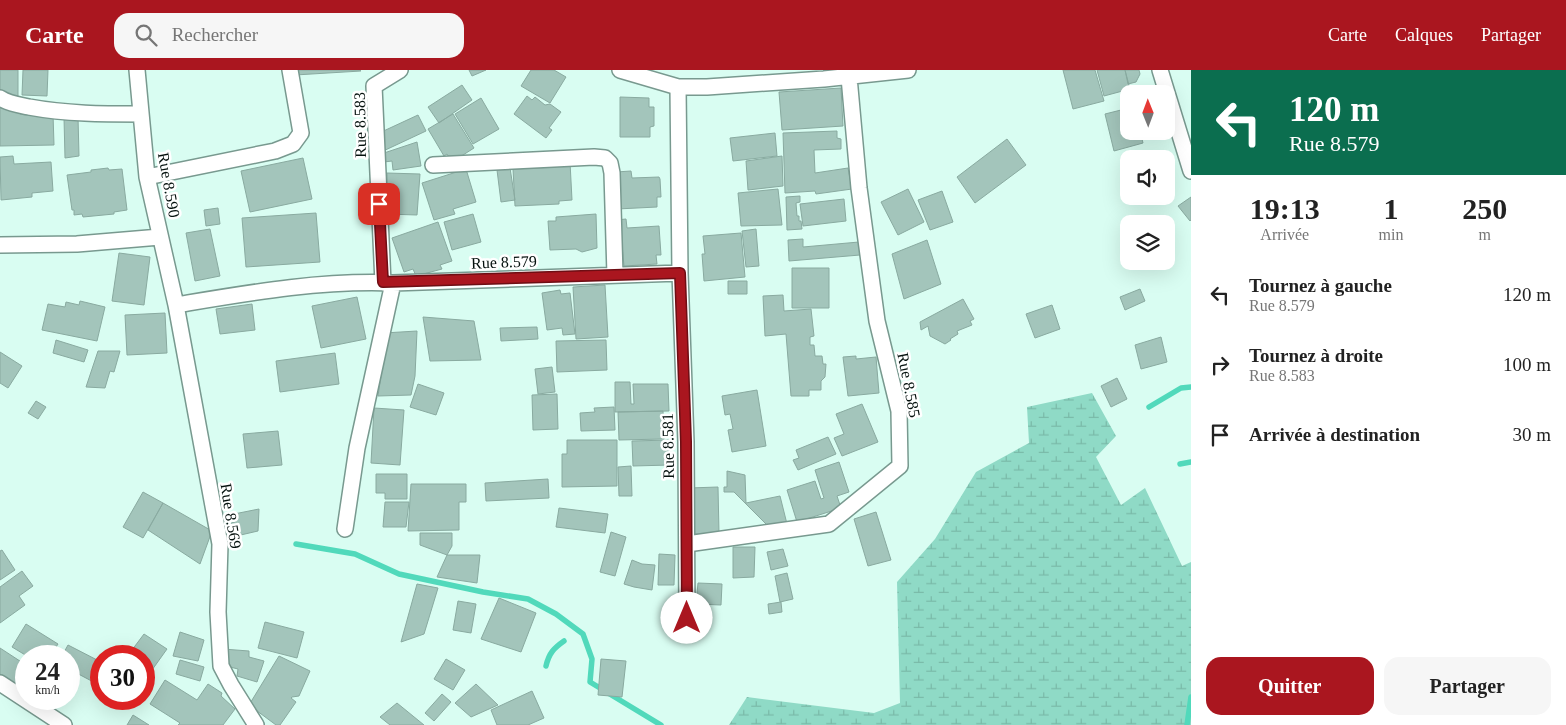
<!DOCTYPE html>
<html lang="fr">
<meta charset="utf-8">
<style>
body{margin:0;font-family:"Times New Roman",serif;background:#f6f6f6;color:#222;height:100vh;display:flex;flex-direction:column;font-size:19px;white-space:nowrap}
*{box-sizing:border-box;margin:0}
p{font-size:16px;color:#767676}
.icon{flex:none;width:28px;height:28px;fill:none;stroke:currentColor;stroke-width:2;stroke-linecap:round;stroke-linejoin:round}
.map{position:relative;flex:1;overflow:hidden}
.details{display:flex;flex-direction:column;background:#fff;width:375px}
.details>*{flex:none}
.top-card{background:#0b6e4f;color:#fff;overflow:hidden}
.needle{width:32px;rotate:359deg}
.controls{position:absolute;left:1120px;top:15px;display:grid;gap:10px}
.controls a{display:grid;place-items:center;width:55px;height:55px;border-radius:10px;background:#fff;box-shadow:0 5px 20px #0002;font-size:25px}
.speed{position:absolute;left:15px;top:575px;display:flex;gap:10px;font-size:25px;font-weight:700;text-align:center}
.speed>*{display:grid;place-content:center;width:65px;height:65px;border-radius:50%;background:#fff;box-shadow:0 5px 20px #0002;line-height:1}
.speed small{font-size:12px;font-weight:400}
.speed .limit{border:8px solid #d22;background:#fff;color:#111}
.pin{position:absolute;display:grid;place-items:center;width:42px;height:42px;color:#fff;margin:-21px;border-radius:10px;box-shadow:0 2px 8px #0006}
.me{position:absolute;width:55px;margin:-28px;rotate:0deg;stroke-linejoin:round;filter:drop-shadow(0 0 4px #0008)}
.turn{display:flex;align-items:center;gap:18px;height:105px;padding:0 15px;font-size:22px}
.turn .icon{width:65px;height:65px;stroke-width:2.5}
.turn b{display:block;font-size:35px;line-height:42px}
.eta{display:flex;justify-content:space-evenly;align-items:center;height:85px;text-align:center}
.eta b{font-size:30px;font-weight:600;line-height:35px}
.button{display:flex;gap:10px;margin-top:auto;padding:10px 15px}
.button a{flex:1;height:58px;border-radius:15px;background:#aa161f;color:#fff;font-size:20px;font-weight:600;line-height:58px;text-align:center}
.button a+a{background:#f6f6f6;color:#222}
ul{padding:0;list-style:none}
li{display:flex;align-items:center;gap:15px;height:70px;padding:0 15px}
li div{flex:1}
li b{display:block;font-size:19px}
li em{font-style:normal}
header{display:flex;align-items:center;gap:30px;box-sizing:border-box;height:70px;padding:0 25px;background:#aa161f;color:#fff}
header strong{font-size:24px}
nav{display:flex;gap:28px;margin-inline-start:auto;font-size:18px}
.search{width:350px;height:45px;background:#f6f6f6;display:flex;align-items:center;gap:12px;box-sizing:border-box;padding:0 18px;border-radius:15px;color:#767676;font-size:19px}
main{display:flex;flex:1;min-height:0}
.map>svg:first-child{display:block}
.wetland{fill:url(#wetland-marsh)}
.lines{fill:none;stroke-linecap:round;stroke-linejoin:round}
.stream{stroke:#51d9bb;stroke-width:5.5}
.building{fill:#a3c5bb;stroke:#89aaa0}
.street-casing{stroke:#78998f;stroke-width:18}
.street{stroke:#fff;stroke-width:15}
.route-casing{stroke:#6e0e14;stroke-width:12}
.route{stroke:#aa161f;stroke-width:9}
.labels{text-anchor:middle;dominant-baseline:central;stroke-width:5;stroke-linejoin:round;paint-order:stroke}
.street-label{font-size:16px;fill:#05110e;stroke:#fff}
</style>
<header>
<strong>Carte</strong>
<div class="search"><svg class="icon" aria-label="search" viewBox="0 0 24 24"><circle cx="10" cy="10" r="6"/><path d="M15 15l6 6"/></svg>Rechercher</div>
<nav><a>Carte</a><a>Calques</a><a>Partager</a></nav>
</header>
<main>
<div class="map">
<svg width="1191" height="655" viewBox="0 0 1191 655">
<defs>
<pattern id="wetland-marsh" width="20" height="14" patternUnits="userSpaceOnUse" patternTransform="scale(1.25)"><rect width="20" height="14" fill="#8fdac6"/><path d="M1 5h8M5 5V1M11 12h8M15 12V8" fill="none" stroke="#7abaa9"/></pattern>
</defs>
<rect width="100%" height="100%" fill="#d9fdf2"/>
<path class="wetland" d="M1092 323 1116 366 1096 387 1121 435 1145 418 1182 496 1191 492V655H729L747 627 874 643 900 633 897 512 935 469 976 402 1029 373 1027 337Z"/>
<g class="lines">
<path class="stream" d="M1149 337 1181 318 1191 317
M1180 394 1191 392
M296 474 355 484 399 504 483 522 528 529 556 544 583 564 592 589 590 612 661 655
M546 596C549 583 554 578 564 571
M1187 655 1191 627"/>
</g>
<path class="building" d="M0 0H18V26L0 24Z
M23 0H48L47 26 22 25Z
M295 0H360L361 1 295 5Z
M469 0H486L472 6Z
M531 0H554L566 7 550 33 521 16Z
M1063 0H1095L1104 31 1073 39Z
M1097 0H1125L1130 19 1104 26Z
M1125 0H1139L1140 4 1136 12 1128 14Z
M462 15 472 30 439 53 428 37Z
M841 18 843 56 782 60 779 22Z
M527 26 532 30 535 27 545 35 550 34 561 42 549 58 552 60 546 68 514 44Z
M620 27 649 28V37H654V56L650 57V67H620Z
M481 28 499 59 473 74 455 44Z
M0 36 19 40 20 44H53L54 75 0 76Z
M1129 38V61H1140L1143 73 1114 81 1105 44Z
M453 44 474 78 452 92 447 84 444 86 428 59Z
M418 45 426 61 379 83 377 64Z
M78 47 79 86 65 88 64 48Z
M837 61V68L841 69V79L814 80 815 103 848 98 852 119 816 124 815 121 785 123 783 63Z
M775 63 777 86 733 91 730 68Z
M1007 69 1026 95 975 133 957 107Z
M417 72 421 96 393 100 392 91 384 92 381 84Z
M13 86 14 94 51 92 53 121 32 123V127L1 130 0 87Z
M782 86 783 116 748 120 746 91Z
M303 88 312 129 250 142 241 101Z
M570 92 572 130 559 131V134L515 136 513 99 556 97V93Z
M108 98 109 100 122 99 127 140 114 142V144L83 147 82 144 74 145V140H72L67 105 91 102V100Z
M510 98 515 130 501 132 497 100Z
M466 99 476 132 453 139 455 144 434 150 422 113Z
M631 101 632 108 659 107 660 109 661 127H657V137L617 139 616 102Z
M387 103 420 104 417 145 386 144Z
M778 119 782 155 741 156 738 123Z
M908 119 924 152 898 165 881 132Z
M942 121 953 152 930 160 918 130Z
M800 126V132L796 133 797 146H799V151H801L802 159 787 160 786 127Z
M1191 127V150L1190 151 1178 136Z
M844 129 846 151 803 156 800 134Z
M218 138 220 154 206 156 204 140Z
M316 143 320 192 246 197 242 148Z
M473 144 481 172 452 180 444 152Z
M596 144 597 178 582 182 576 179 550 180 548 151H556V147Z
M626 149 627 158 659 156 661 185H656L657 194 624 196 622 174H618L616 150Z
M438 152 452 191 440 195 442 199 416 206 413 199 404 202 392 168Z
M210 159 220 206 195 211 186 163Z
M756 159 759 196 746 197 742 161Z
M741 163 745 207 704 211 702 184H705L703 166Z
M803 169V177L859 172 860 185 789 191 788 170Z
M927 170 941 214 904 229 892 184Z
M119 183 150 187 144 235 112 231Z
M792 198H829V238H792Z
M728 211H747V224H728Z
M605 215 608 267 576 269 573 217Z
M1140 219 1145 231 1125 240 1120 227Z
M560 220 561 224 570 223 575 264 563 265 562 258 547 260 542 223Z
M783 225 784 241 811 239 814 266 810 267V275H814L815 286H822L823 294H826L825 307 821 311V320H809V326H791L786 264 765 266 763 226Z
M357 227 366 269 321 278 312 236Z
M963 229 974 249 970 251 972 255 957 261 958 264 950 269 951 270 945 274 930 266 928 256 921 260 920 252Z
M80 231 105 237 97 271 42 260 48 234 65 237 66 232 79 235Z
M252 234 255 260 220 264 216 239Z
M1052 235 1060 259 1035 268 1026 244Z
M165 243 167 283 127 285 125 245Z
M423 247 474 251 481 290 430 291Z
M537 257 538 269 501 271 500 258Z
M417 261 415 306 411 325 378 326 382 299 380 283 384 263Z
M1161 267 1167 292 1141 299 1135 275Z
M56 270 88 280 84 292 53 283Z
M606 270 607 300 557 302 556 271Z
M98 281H120L114 302 110 301 105 318 86 317Z
M0 282 22 296 8 318 0 313Z
M335 283 339 314 280 322 276 291Z
M856 286V289L876 287 879 323 848 326 843 287Z
M552 297 555 322 538 324 535 299Z
M1117 308 1127 329 1111 337 1101 316Z
M615 312H630L631 334H634L633 314H668L669 341 615 342Z
M418 314 444 323 436 345 410 337Z
M757 320 766 376 732 382 728 360 733 359 730 344 725 345 722 326Z
M557 324 558 359 533 360 532 325Z
M36 331 46 337 38 349 28 343Z
M862 334 878 372 842 386 834 368 844 364 836 344Z
M614 337 615 360 581 361 580 343 595 342 594 338Z
M374 338 404 340 400 395 371 393Z
M663 341 664 369 619 370 618 342Z
M278 361 282 395 247 398 243 364Z
M828 367 836 384 798 400 793 390 799 388 796 380Z
M567 370H617V416L562 417V384H567Z
M670 370V395L633 396 632 371Z
M839 392 849 422 837 426 841 438 797 452 787 420 815 411 821 429 824 428 815 400Z
M631 396 632 426H619L618 397Z
M727 401 745 405 746 433 780 426 787 454 770 458 734 422H724V417H727Z
M376 404H407V429H385V423H376Z
M548 409 549 428 486 431 485 413Z
M411 414H466V432H459V460L408 461Z
M718 417 719 463 690 464 689 418Z
M143 422 163 433 143 468 123 457Z
M385 432H409L406 457H383Z
M163 433 212 461 200 494 148 460Z
M559 438 608 444 605 463 556 457Z
M259 439 258 461 232 467 231 453 235 452 234 444Z
M876 442 891 490 868 496 854 449Z
M611 462 626 467 615 506 600 502Z
M420 463H452V476L447 485 420 475Z
M733 477H755L754 507 733 508Z
M783 479 788 496 771 500 767 482Z
M2 480 15 500 0 510V481Z
M659 484 675 485 674 515H658Z
M447 485H480L477 513 437 507Z
M632 490 642 494 655 495 652 520 634 517 624 514Z
M22 501 33 516 19 526 25 535 0 553V517Z
M787 503 793 529 780 532 775 506Z
M698 513 722 514 721 535 696 534Z
M417 514 438 518 424 564 401 572Z
M499 528 536 543 521 582 481 569Z
M458 531 476 534 471 563 453 560Z
M781 532 782 542 769 544 768 534Z
M265 552 304 562 297 588 258 578Z
M26 554 58 574 50 586H27L12 577Z
M180 562 204 570 198 591 173 586Z
M144 564 167 579 152 600 144 594V586H133L129 584Z
M68 575 101 592V616L69 599V586H62Z
M0 578 26 595V621L0 604Z
M223 579 249 581V587L264 591 257 612 237 606 238 599 230 597Z
M279 586 310 601 299 626 292 627 291 628 296 632 280 655H276L249 635Z
M446 589 465 600 453 620 434 609Z
M601 589 626 591 622 627 598 625Z
M180 590 204 597 200 611 176 604Z
M165 610 197 630 208 614 222 623 221 626 235 639 223 655H178L180 653 150 634Z
M476 614 498 635 471 647 455 633Z
M532 621 544 648 528 655H497L491 640Z
M442 624 451 632 434 651 425 643Z
M397 633 424 655H390L380 647Z
M133 645 149 655H127Z"/>
<g class="lines">
<g class="street-casing">
<path id="street" d="M137 0 147 107 176 235 220 474 218 542 221 596 231 615 256 655
M620 0 678 17H707L824 9 908 0
M1160 0 1191 101
M0 28C9 34 20 35 29 37 67 44 103 44 141 44
M433 95 594 87 605 88 610 93 612 103 615 205
M147 107 275 81 293 74 301 63 290 0
M0 175 77 174 160 167
M680 203 686 372 687 548
M383 213 374 16 400 0
M176 235C248 223 320 210 393 213
M345 459 357 378 393 213 680 203 678 17
M687 474 829 454 900 396 899 341 877 251 859 118 849 7
M0 613 64 655"/>
</g>
<use href="#street" class="street"/>
</g>
<g class="lines">
<g class="route-casing">
<path id="route" d="M379 134 383 212 680 203 686 372 687 548"/>
</g>
<use href="#route" class="route"/>
</g>
<g class="labels">
<g class="street-label">
<text transform="translate(360 55) rotate(-91)">Rue 8.583</text>
<text transform="translate(169 115) rotate(80)">Rue 8.590</text>
<text transform="translate(504 192) rotate(-2)">Rue 8.579</text>
<text transform="translate(909 315) rotate(79)">Rue 8.585</text>
<text transform="translate(668 376) rotate(-91)">Rue 8.581</text>
<text transform="translate(231 446) rotate(81)">Rue 8.569</text>
</g>
</g>
</svg>
<div class="controls">
<a><svg class="needle" viewBox="-14 -14 28 28"><path d="M0-13l5 13h-10z" fill="#e53935"/><path d="M0 13l5-13h-10z" fill="#767676"/></svg></a>
<a><svg class="icon" aria-label="sound" viewBox="0 0 24 24"><path d="M4 9h4l5-4v14l-5-4H4zM17 9q2 3 0 6"/></svg></a>
<a><svg class="icon" aria-label="layers" viewBox="0 0 24 24"><path d="M12 4l9 5-9 5-9-5zM3 14l9 5 9-5"/></svg></a>
</div>
<div class="speed"><div>24<small>km/h</small></div><div class="limit">30</div></div>
<div class="pin" style="left:379px;top:134px;background:#d93025"><svg class="icon" aria-label="arrive" viewBox="0 0 24 24"><path d="M6 21V4h12l-3 4 3 4H6"/></svg></div>
<svg class="me" style="left:687px;top:548px" viewBox="-20 -20 40 40"><circle r="19" fill="#fff"/><path d="M0-13L10 11 0 6-10 11z" fill="#aa161f"/></svg>
</div>
<section class="details">
<div class="top-card">
<div class="turn"><svg class="icon" aria-label="left" viewBox="0 0 24 24"><path d="M17 20v-9H6M10 6l-5 5 5 5"/></svg><div><b>120 m</b>Rue 8.579</div></div>
</div>
<div class="eta">
<div><b>19:13</b><p>Arrivée</p></div>
<div><b>1</b><p>min</p></div>
<div><b>250</b><p>m</p></div>
</div>
<ul>
<li><svg class="icon" aria-label="left" viewBox="0 0 24 24"><path d="M17 20v-9H6M10 6l-5 5 5 5"/></svg><div><b>Tournez à gauche</b><p>Rue 8.579</p></div><em>120 m</em></li>
<li><svg class="icon" aria-label="right" viewBox="0 0 24 24"><path d="M7 20v-9h11M14 6l5 5-5 5"/></svg><div><b>Tournez à droite</b><p>Rue 8.583</p></div><em>100 m</em></li>
<li><svg class="icon" aria-label="arrive" viewBox="0 0 24 24"><path d="M6 21V4h12l-3 4 3 4H6"/></svg><div><b>Arrivée à destination</b></div><em>30 m</em></li>
</ul>
<div class="button"><a>Quitter</a><a>Partager</a></div>
</section>
</main>
